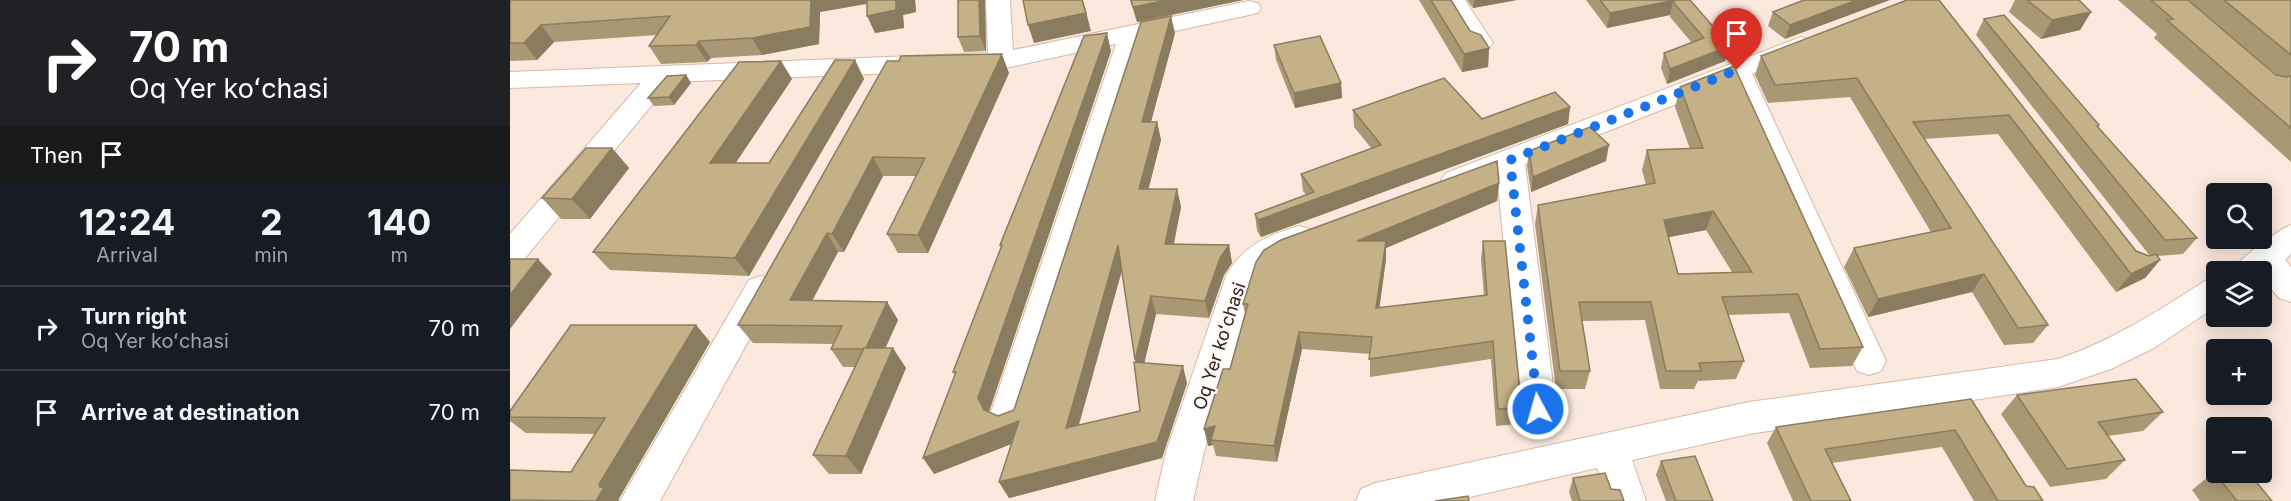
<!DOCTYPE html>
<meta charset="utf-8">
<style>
body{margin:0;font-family:Inter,sans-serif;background:#242831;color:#f1f3f6;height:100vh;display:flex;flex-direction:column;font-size:22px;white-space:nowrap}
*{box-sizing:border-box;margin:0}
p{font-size:20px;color:#9ea1a6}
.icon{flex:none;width:33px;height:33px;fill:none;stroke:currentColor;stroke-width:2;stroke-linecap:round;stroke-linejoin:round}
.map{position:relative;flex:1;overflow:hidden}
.drawer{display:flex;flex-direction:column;background:#171b24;width:510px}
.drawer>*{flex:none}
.top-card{background:#202124;color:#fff;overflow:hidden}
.controls{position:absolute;left:1696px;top:183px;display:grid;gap:12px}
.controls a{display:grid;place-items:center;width:66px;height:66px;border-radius:6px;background:#171b24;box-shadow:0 3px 15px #0003;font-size:30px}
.pin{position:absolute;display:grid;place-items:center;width:51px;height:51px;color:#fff;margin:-62px -26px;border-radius:50% 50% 50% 0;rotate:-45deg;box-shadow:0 0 6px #0007}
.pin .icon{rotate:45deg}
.me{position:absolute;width:66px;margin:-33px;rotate:354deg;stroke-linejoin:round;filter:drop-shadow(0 0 4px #0008)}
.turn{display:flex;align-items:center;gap:21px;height:126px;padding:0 30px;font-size:27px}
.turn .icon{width:78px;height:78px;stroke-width:2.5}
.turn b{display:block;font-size:42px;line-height:51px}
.then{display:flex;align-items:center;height:57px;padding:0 30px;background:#0003;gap:12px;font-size:22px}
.eta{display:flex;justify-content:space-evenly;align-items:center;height:102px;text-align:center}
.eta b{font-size:36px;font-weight:700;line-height:42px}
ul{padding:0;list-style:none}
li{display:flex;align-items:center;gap:18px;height:84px;padding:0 30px;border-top:2px solid #363941}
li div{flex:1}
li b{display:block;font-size:22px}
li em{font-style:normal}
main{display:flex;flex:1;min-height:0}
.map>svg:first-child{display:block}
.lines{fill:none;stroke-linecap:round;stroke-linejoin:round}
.minor-casing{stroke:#d7baa8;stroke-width:2}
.minor{fill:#fff;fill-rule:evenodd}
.wall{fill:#a99874;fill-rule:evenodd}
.shaded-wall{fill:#8a7c5e}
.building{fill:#c5b187;stroke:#8a7c5e;stroke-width:1.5;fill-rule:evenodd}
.route{stroke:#1a73e8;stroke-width:10;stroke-dasharray:0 18}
.labels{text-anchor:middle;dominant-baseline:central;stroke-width:4.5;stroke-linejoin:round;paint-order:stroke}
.street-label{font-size:18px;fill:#2e231c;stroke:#fff9f5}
</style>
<main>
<section class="drawer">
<div class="top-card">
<div class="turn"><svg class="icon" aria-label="right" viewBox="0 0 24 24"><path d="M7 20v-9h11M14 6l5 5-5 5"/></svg><div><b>70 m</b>Oq Yer koʻchasi</div></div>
<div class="then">Then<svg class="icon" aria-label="arrive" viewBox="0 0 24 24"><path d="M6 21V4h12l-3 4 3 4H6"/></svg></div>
</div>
<div class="eta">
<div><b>12:24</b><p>Arrival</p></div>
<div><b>2</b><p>min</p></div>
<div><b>140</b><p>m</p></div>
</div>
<ul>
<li><svg class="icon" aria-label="right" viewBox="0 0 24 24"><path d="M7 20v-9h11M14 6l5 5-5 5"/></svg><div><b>Turn right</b><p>Oq Yer koʻchasi</p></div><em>70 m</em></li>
<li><svg class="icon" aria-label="arrive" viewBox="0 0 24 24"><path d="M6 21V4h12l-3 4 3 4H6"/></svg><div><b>Arrive at destination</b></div><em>70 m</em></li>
</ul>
</section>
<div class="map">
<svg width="1781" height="501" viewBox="0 0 1781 501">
<rect width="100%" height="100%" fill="#fbe9de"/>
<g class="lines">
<g class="minor-casing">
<path id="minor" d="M476 0H500L503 50 739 1 748 3 751 8 748 13 633 38 511 426 498 430 485 426 480 415 606 44 491 69 161 82 11 263 0 267V234L131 83 0 88V72L478 53Z
M931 0H955L983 43 979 48 970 51 961 48Z
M1291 37 1300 40 1304 45 1300 50 1242 74 1376 361 1371 371 1359 375 1347 371 1219 83 1015 164 1046 409 1041 420 1028 424 1015 420 1010 409 987 175 946 190 936 187 931 180 936 173Z
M1781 225V254L1775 260 1781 267V302L1769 298 1752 278V272H1720C1726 262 1770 228 1781 225Z
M789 226 800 229 805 237 800 245 761 263 747 279 694 452 683 501H645L656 452 716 276C732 246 758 235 789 226Z
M251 276 263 280 267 289 150 501H110L239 280Z
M1707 277V306L1644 348 1601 369 1548 387 1239 434 1122 460 1136 501H1098L1087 468 942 501H846L851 489 865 483 1239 402 1548 359C1602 341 1648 311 1695 281Z"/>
</g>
<use href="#minor" class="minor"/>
</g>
<path class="wall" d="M0 0H405L406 12 393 15 394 28 365 33 357 4 310 12 309 44 252 55 201 58 197 62 151 64 139 46 147 35 44 42 27 60 0 61Z
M448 0H475L476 51 454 52 448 37Z
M620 0H733L627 22Z
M909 0H941L960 31 979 48 978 67 952 72Z
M957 0H1007L963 8Z
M1076 0H1180L1215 61 1157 84 1151 68 1154 53 1182 43 1160 17V15L1097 28Z
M1294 0 1275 39 1258 26 1263 12Z
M1397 0 1626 251 1640 256 1466 35 1474 19 1589 125 1588 127 1687 238 1673 254 1648 256 1650 260 1635 278 1606 292 1488 134 1414 139 1538 325 1523 343 1494 345 1462 292 1358 317 1334 267 1344 248 1421 232 1340 97 1258 103 1245 75 1251 56Z
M1505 0H1569L1581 12 1570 30 1531 39 1499 12Z
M1608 0H1678L1766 75 1768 76 1678 0H1781V162L1644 38 1647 34Z
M665 33 641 122H647L651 140 638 189H667L671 207 664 244 719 245 722 263 714 275 699 318 646 314 634 363 677 383 652 458 499 498 489 482 501 444 424 474 445 375 443 372 491 248 490 245 601 51 479 412 488 416 504 410ZM612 270 626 362 630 411 569 425Z
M764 45 831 83 832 98 785 108 766 60Z
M345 60 354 79 239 276 100 270 83 252 271 61 282 79 225 163H259Z
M377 61 499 73 418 253H388L377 234 406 176H373L334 252H328L302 301 377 302 388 320 375 348 396 368 351 474H319L303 455 345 367H333L321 349 323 344 243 343 228 325Z
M176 75 181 83 164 105 144 106 138 98Z
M1170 87 1353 347 1342 366 1300 368 1279 313 1218 315 1234 361 1226 379 1188 381 1184 389H1150L1135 320 1072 321 1080 371 1075 389H1046L1025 224 1028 205 1136 185 1132 170 1137 150 1180 149 1165 107ZM1196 230 1222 272 1168 274 1159 237Z
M1060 107 1058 124 751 237 747 231 745 214 796 195 793 191 791 174 861 148 844 127 843 110 972 119Z
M102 148 119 168 80 219H51L32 198Z
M1019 151 1096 161 1021 192 1017 166Z
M989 183 987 201 876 248V259L869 308 974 296 971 259 973 241 1010 392 1016 404 1022 407 1019 423 986 426 981 359 860 377V354L792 349 767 462 706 456 703 445 698 446 735 314 733 304Z
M186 325 200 342 108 500 110 501H0V470L61 472 85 434 16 433 0 421V411Z
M1507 395 1653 412 1633 431 1598 436 1615 460 1596 479 1540 487 1491 414Z
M1461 399 1516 486 1533 501H1464L1432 447 1322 463 1341 501H1283L1257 443 1266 427Z
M1151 461 1203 501H1156L1146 475Z
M1704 472 1762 501H1690L1682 490Z
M1063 478 1101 489 1114 501H1062L1059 492Z"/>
<path class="shaded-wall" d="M301 0H364L365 2 310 12 309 44 252 55 242 38Z
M386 0H405L406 12 393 15 394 28 365 33 357 16Z
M469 0H475L476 51 470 36Z
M573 0 581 31 524 43 518 25Z
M658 0H733L627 22 623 7Z
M964 0H1007L963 8Z
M1166 0 1163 2 1160 15 1097 28 1100 13Z
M1347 0H1380L1275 39 1280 25Z
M1581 12 1570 30 1531 39 1542 20Z
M661 16 665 33 636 140 632 122Z
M31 25 44 42 27 60 14 43Z
M597 33 601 51 478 414 474 410 468 398Z
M189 41 201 58 197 62 186 45Z
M1220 46 1215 61 1157 84 1160 69Z
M979 48 978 67 952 72 954 54Z
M492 54 499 73 418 253 408 235Z
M345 60 354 79 239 276 225 258Z
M271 61 282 79 213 182 200 163Z
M176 75 181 83 164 105 159 97Z
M831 83 832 98 785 108 784 93Z
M1060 107 1058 124 751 237 748 220Z
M647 122 651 140 634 207 629 189Z
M1099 145 1096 161 1021 192 1023 177Z
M102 148 119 168 80 219 62 199Z
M363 157 373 176 334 252 322 234Z
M989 183 987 201 876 248V259L867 326 847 241Z
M667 189 671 207 660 262 655 244Z
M1203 211 1196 230 1149 239 1154 220Z
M317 233 328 252 293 318 280 300Z
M608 245 614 263 563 445 556 428Z
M719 245 722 263 714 275 699 318 695 301 710 258Z
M28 259 42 274 0 329V295Z
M1650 260 1635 278 1606 292 1621 274Z
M1474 274 1462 292 1358 317 1368 299Z
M641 296 646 314 631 377 625 360Z
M377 302 388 320 367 367 355 349Z
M186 325 200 342 108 500 110 501H86L90 487 89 484Z
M789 332 792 349 767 462 764 446Z
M383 348 396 368 351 474 336 456Z
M673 366 677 383 652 458 499 498 489 482 647 442Z
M509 421 517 438 424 474 413 458Z
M705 426 701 440 703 445 698 446 694 429Z"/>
<path class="building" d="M0 0H301L300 27 242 38 189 41 186 45 139 46 160 16 31 25 14 43H0Z
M357 0H386V10L357 16Z
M448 0H469L470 36 448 37Z
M513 0H572L576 13 518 25Z
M621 0H658L623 7Z
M921 0H941L960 31 971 35 979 48 954 54Z
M1090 0H1166L1100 13Z
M1166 0H1180L1220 46 1160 69 1154 53 1194 38 1163 2Z
M1294 0H1347L1280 25 1263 12Z
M1397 0H1429L1626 251 1639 256 1646 254 1650 260 1621 274 1499 115 1403 122 1538 325 1508 328 1474 274 1368 299 1344 248 1441 228 1347 78 1265 85 1251 56Z
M1517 0H1569L1581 12 1542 20Z
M1641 0H1678L1766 75 1776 77 1781 76V128L1657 20 1663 19Z
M1714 0H1781V55Z
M1494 15 1589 125 1587 126 1687 238 1655 240 1474 19Z
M661 16 632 122H647L629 189H667L655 244 719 245 710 258 695 301 641 296 625 360 608 245 556 428 630 411 624 362 673 366 647 442 489 482 509 421 413 458 446 372H443L492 245H490L574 36 597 33 468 398 474 410 488 416 504 410 631 22Z
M810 36 831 83 784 93 764 45Z
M492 54 408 235 377 234 415 158 363 157 322 234 317 233 280 300 377 302 356 348H354L353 349H321L332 326 228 325 377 61H389L391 56Z
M325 60H345L225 258 83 252 229 62 271 61 200 163H259Z
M1224 66 1353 347 1310 349 1288 294 1212 297 1234 361 1189 363 1191 371H1156L1141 302H1069L1080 371H1050L1028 205 1145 183 1137 150 1193 148 1170 87ZM1203 211 1242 272 1168 274 1154 220Z
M176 75 159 97 138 98 157 76Z
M934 78 972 119 1045 92 1060 107 748 220 745 214 804 192 791 174 871 145 843 110Z
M1080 127 1099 145 1023 177 1019 151Z
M76 148H102L62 199 32 198Z
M987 161 989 183 847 241H876L866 308 977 295 973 241H995L1010 392 1016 404 1022 407 988 409 983 341 859 359 862 337 789 332 764 446 701 440 705 426 694 429 713 369H720L738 304H733L746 262 754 250 771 240Z
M0 259H28L0 295Z
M61 325H186L89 484 90 487 94 488 86 501 0 500V470L61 472 95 418 0 417V411Z
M354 348H383L336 456 303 455Z
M1626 379 1653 412 1588 422 1615 460 1557 469 1507 395Z
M1461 399 1516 486 1524 487 1533 501H1488L1445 430 1315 449 1341 501H1301L1266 427Z
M1185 456 1203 501H1166L1151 461Z
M1704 472H1738L1762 501H1727Z
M1095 473 1101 489 1110 490 1114 501H1070L1063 478Z
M958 496 959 501H925Z"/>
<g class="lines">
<path class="route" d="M1028 409 1000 160 1227 70"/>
</g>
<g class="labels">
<g class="street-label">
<text transform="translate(709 346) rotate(-72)">Oq Yer koʻchasi</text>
</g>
</g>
</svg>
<div class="controls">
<a><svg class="icon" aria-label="search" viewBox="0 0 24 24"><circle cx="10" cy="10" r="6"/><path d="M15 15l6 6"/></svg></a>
<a><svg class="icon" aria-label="layers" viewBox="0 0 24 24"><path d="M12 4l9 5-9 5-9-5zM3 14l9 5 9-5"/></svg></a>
<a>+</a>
<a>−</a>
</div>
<div class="pin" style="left:1227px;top:70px;background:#d93025"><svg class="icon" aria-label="arrive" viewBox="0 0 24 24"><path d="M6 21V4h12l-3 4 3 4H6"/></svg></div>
<svg class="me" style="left:1028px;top:409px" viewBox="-20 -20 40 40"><circle r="17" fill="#1a73e8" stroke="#fff" stroke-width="3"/><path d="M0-11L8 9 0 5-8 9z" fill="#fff"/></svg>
</div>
</main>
